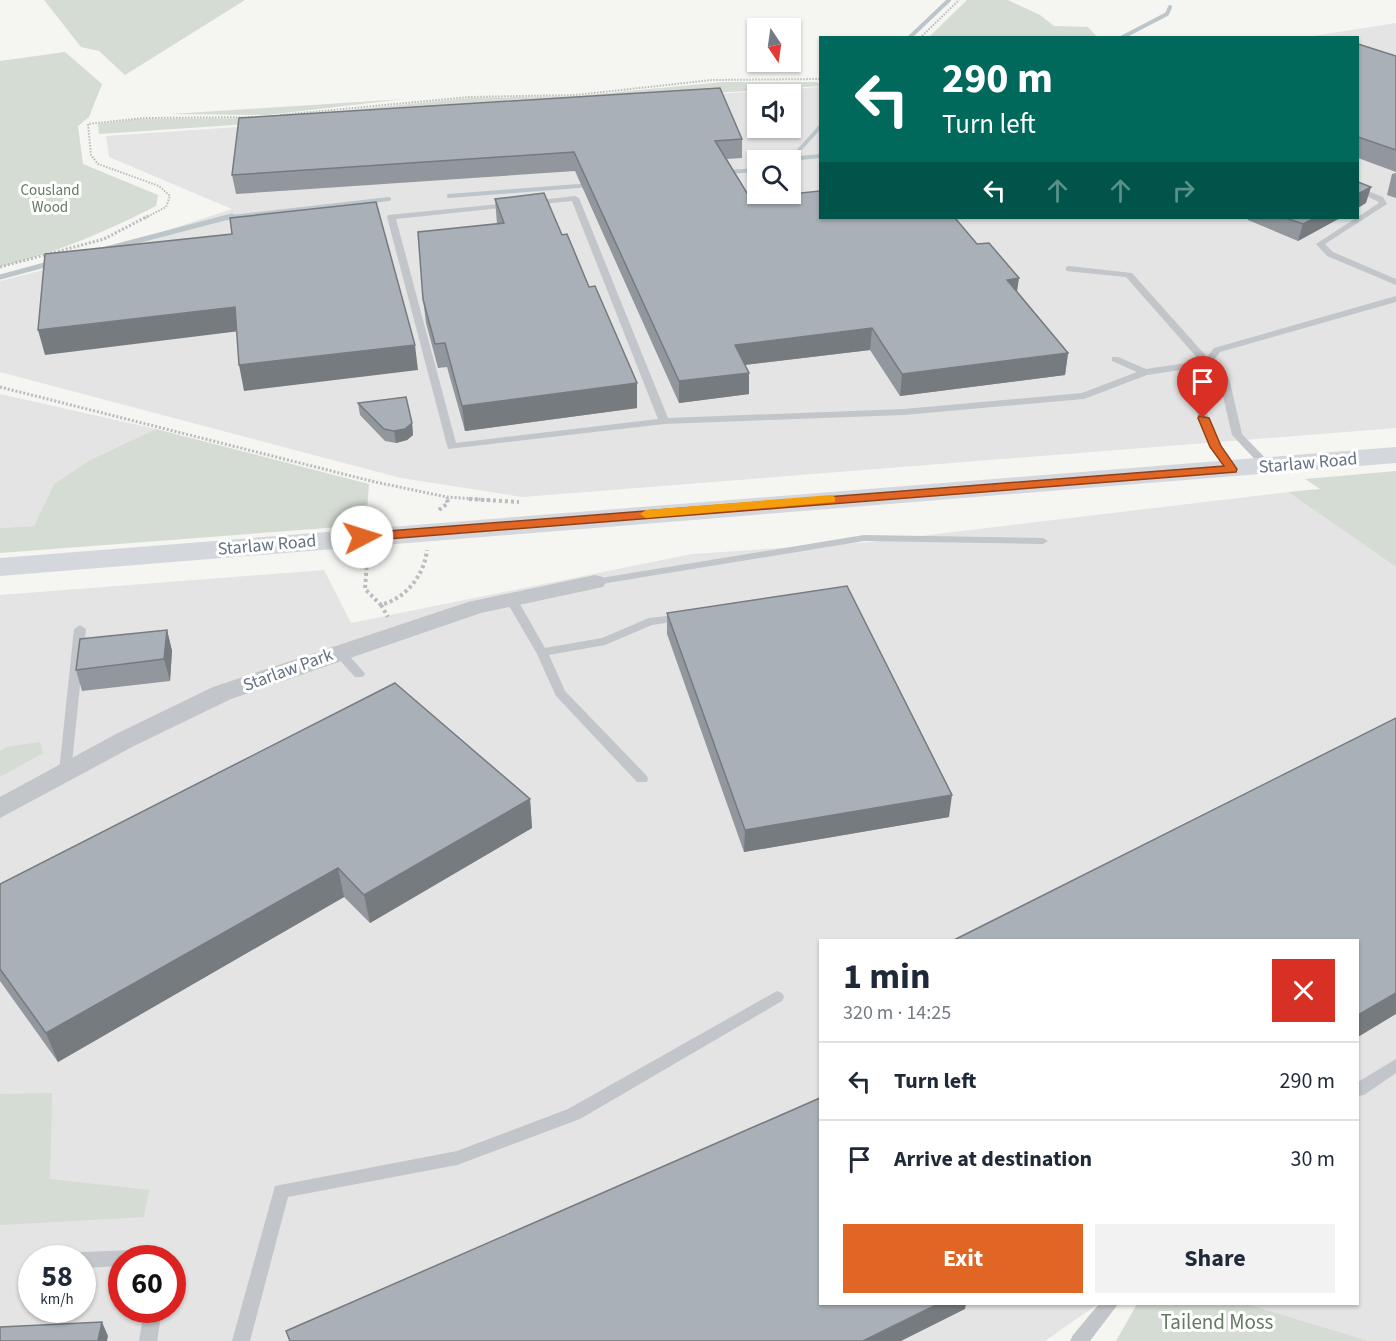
<!DOCTYPE html>
<meta charset="utf-8">
<style>
body{margin:0;font-family:"Source Sans 3",sans-serif;background:#f2f2f3;color:#1f2937;height:100vh;display:flex;flex-direction:column;font-size:22px;white-space:nowrap}
*{box-sizing:border-box;margin:0}
p{font-size:20px;color:#747a83}
.icon{flex:none;width:33px;height:33px;fill:none;stroke:currentColor;stroke-width:2;stroke-linecap:round;stroke-linejoin:round}
.map{position:relative;flex:1;overflow:hidden}
.panel{position:absolute;left:819px;top:939px;width:540px;height:366px;display:flex;flex-direction:column;background:#fff;border-radius:0px;box-shadow:0 2px 4px #0004}
.panel>*{flex:none}
.banner{position:absolute;left:819px;top:36px;width:540px;height:183px;border-radius:0px;box-shadow:0 2px 4px #0004;background:#00695c;color:#fff;overflow:hidden}
.needle{width:39px;rotate:167deg}
.tools{position:absolute;left:747px;top:18px;display:grid;gap:12px}
.tools a{display:grid;place-items:center;width:54px;height:54px;border-radius:0px;background:#fff;box-shadow:0 2px 4px #0004;font-size:30px}
.speed{position:absolute;left:18px;top:1245px;display:flex;gap:12px;font-size:30px;font-weight:700;text-align:center}
.speed>*{display:grid;place-content:center;width:78px;height:78px;border-radius:50%;background:#fff;box-shadow:0 2px 4px #0004;line-height:1}
.speed small{font-size:15px;font-weight:400}
.speed .limit{border:9px solid #d22;background:#fff;color:#111}
.pin{position:absolute;display:grid;place-items:center;width:51px;height:51px;color:#fff;margin:-62px -26px;border-radius:50% 50% 50% 0;rotate:-45deg;box-shadow:0 0 6px #0007}
.pin .icon{rotate:45deg}
.me{position:absolute;width:66px;margin:-33px;rotate:85deg;stroke-linejoin:round;filter:drop-shadow(0 0 4px #0008)}
.turn{display:flex;align-items:center;gap:21px;height:126px;padding:0 24px;font-size:27px}
.turn .icon{width:78px;height:78px;stroke-width:2.5}
.turn b{display:block;font-size:42px;line-height:51px}
.lanes{display:flex;align-items:center;height:57px;padding:0 24px;background:#0003;justify-content:center;gap:30px;direction:ltr}
.lanes .off{opacity:.35}
.round{display:grid;place-items:center;flex:none;width:63px;height:63px;border-radius:0px;background:#f2f2f3}
.head{display:flex;align-items:center;justify-content:space-between;height:102px;padding:0 24px}
h1{font-size:36px;font-weight:700;line-height:45px}
.action{display:flex;gap:12px;margin-top:auto;padding:12px 24px}
.action a{flex:1;height:69px;border-radius:0px;background:#e16626;color:#fff;font-size:24px;font-weight:700;line-height:69px;text-align:center}
.action a+a{background:#f2f2f3;color:#1f2937}
ul{padding:0;list-style:none}
li{display:flex;align-items:center;gap:18px;height:78px;padding:0 24px;border-top:2px solid #e0e1e3}
li div{flex:1}
li b{display:block;font-size:22px}
li em{font-style:normal}
.map>svg:first-child{display:block}
.built{fill:#e3e4e3;fill-rule:evenodd}
.green{fill:#d5dcd3}
.lines{fill:none;stroke-linecap:round;stroke-linejoin:round}
.stream-far1{stroke:#bbc5ca;stroke-width:4}
.stream{stroke:#bbc5ca;stroke-width:5}
.path-far2{stroke:#babcbf;stroke-width:2;stroke-dasharray:1.5 1.5;stroke-linecap:butt}
.path-far1{stroke:#babcbf;stroke-width:3;stroke-dasharray:2 2;stroke-linecap:butt}
.path{stroke:#babcbf;stroke-width:4;stroke-dasharray:3 3;stroke-linecap:butt}
.lane{fill:#c2c5c9;fill-rule:evenodd}
.street{fill:#c2c5c9;fill-rule:evenodd}
.primary{fill:#d4d8dc;fill-rule:evenodd}
.wall{fill:#91979d}
.shaded-wall{fill:#767b80}
.building{fill:#a9b0b7;stroke:#767b80;stroke-width:1.5}
.route{fill:#e16626;stroke:#924219;stroke-width:1.5}
.slow{fill:#f59e0b}
.labels{text-anchor:middle;dominant-baseline:central;stroke-width:6;stroke-linejoin:round;paint-order:stroke}
.far-park-label{font-size:15px;fill:#657a63;stroke:#fff}
.street-label{font-size:18px;fill:#647283;stroke:#fff}
.near-park-label{font-size:21px;fill:#657a63;stroke:#fff}
</style>
<div class="map">
<svg width="1396" height="1341" viewBox="0 0 1396 1341">
<rect width="100%" height="100%" fill="#f5f5f2"/>
<path class="built" d="M1396 23V428L522 497 401 478 0 372V281L59 266 232 209 109 157 106 136 820 87V218H1358V38L1307 37ZM758 94H790V128H758ZM758 160H790V194H758Z
M0 394 156 429 90 460 54 484 34 526 0 528Z
M1288 492 1396 567V1341H1369L1247 1304H1358V940H820V1304H1098L1045 1341H0V595L324 570 351 623 692 554 871 542ZM32 1258H82V1310H32ZM122 1258H172V1310H122Z"/>
<path class="green" d="M44 0H245L125 75 99 51 81 47Z
M967 0H1008L1040 15 1054 26 1088 27 1097 37H929Z
M65 52 102 84 89 117 78 126 83 164 158 195 156 206C106 232 54 253 0 267V61Z
M723 82H817L820 86 99 134 98 124 137 119 268 118 469 98 577 96Z
M404 99 267 115 171 114Z
M156 429 369 484 366 525 0 553V528L34 526 54 484 90 460Z
M1396 471V567L1288 492 1320 489 1305 479Z
M40 742 43 753 0 777V751L7 747Z
M52 1093 50 1179 149 1190 144 1217 0 1225V1094Z
M1137 1304H1247L1369 1341H1116Z"/>
<g class="lines">
<path class="stream-far1" d="M909 38 949 0
M1121 38 1167 14 1170 7
M792 158 820 127
M790 159 820 156
M727 172 758 170
M449 196 591 185
M223 218 389 199"/>
<path class="stream" d="M106 249 232 216
M0 277 52 263"/>
<path class="path-far2" d="M920 38 959 0
M280 115 469 97 576 95 712 80 820 79
M145 218 166 207 170 196 159 186 98 164 91 155 88 124 143 118 263 117"/>
<path class="path-far1" d="M0 267 104 239 148 216
M0 387 375 482 447 497 491 500
M447 497 448 500"/>
<path class="path" d="M469 499 519 502
M439 510 448 503 447 499
M367 561 365 589 381 605C406 598 424 576 427 550
M381 605 388 617"/>
<path class="lane" d="M1358 187 1383 197 1387 204 1325 244 1333 252 1396 279V285L1327 256 1316 244 1379 203 1377 201 1358 192Z
M575 196 579 198 668 418 904 409 1082 393 1137 372 1112 361V357H1118L1146 369 1200 361 1126 277 1066 271V267L1069 266 1132 273 1207 357 1214 348 1396 296V302L1220 352 1212 363 1229 378 1242 434 1271 464 1272 466 1271 468H1263L1232 435 1219 379 1208 369 1202 380 1208 418 1221 447 1237 469 1236 471H1228L1211 447 1198 418 1192 380 1200 367 1147 375 1084 399 904 415 664 424 448 449 387 217 388 215 511 203 515 205 511 207 396 219 456 443 658 419 572 201 532 205 528 203 532 201Z
M864 535 1043 538 1048 541 1043 544 864 541 595 585 589 582 595 579Z
M511 596 517 599 545 648 602 638 649 618 686 614 688 617 686 620 652 625 605 645 549 655 565 691 647 776 648 779 647 782H637L556 696 536 652 505 599Z
M80 625 86 629 71 772 70 775H60L59 772 74 629Z
M339 648 343 649 363 671 365 674 363 677H355L335 655 333 652Z
M777 991 782 993 784 997 782 1001 580 1119 457 1165 288 1197 250 1341H232L275 1186 457 1151 568 1109Z
M1396 1059V1073L1364 1095 1358 1096V1082Z
M134 1250 140 1253 142 1258H122V1266L82 1268V1258H74L76 1254 82 1252Z
M1099 1304H1118L1090 1341H1070L1073 1335Z
M144 1310H162L157 1341H139Z"/>
<path class="street" d="M595 575 603 577 606 582 603 587 481 613 231 699 134 746 0 818V797L116 734 213 687 468 602Z"/>
<path class="primary" d="M1396 447V463L0 576V558Z"/>
</g>
<path class="wall" d="M1358 44 1396 56V172L1358 158Z
M742 139V158L727 159 750 198 1017 292 1068 353 1065 375 900 396 870 350 745 365 749 394 679 403 575 171 236 194 232 175Z
M1396 173V198L1387 195 1392 174Z
M495 199 562 235 589 287 637 383V408L465 431 447 367 438 368 426 323 423 299 497 224Z
M1248 218H1340L1298 241 1248 220Z
M358 403 412 423 413 435 407 440 396 443 385 441 360 415Z
M667 613 949 817 744 852 667 634Z
M167 630 172 651 170 681 82 691 76 670Z
M530 799 532 828 370 923 344 897 58 1062 0 981V884Z"/>
<path class="shaded-wall" d="M1371 187 1366 203 1358 208V194Z
M1315 218H1340L1298 241 1303 224Z
M1019 278 1016 299 1007 280Z
M235 307 240 331 45 355 38 330Z
M872 328 870 350 735 366V345Z
M415 345 418 370 244 391 239 365Z
M1068 353 1065 375 900 396 902 374Z
M749 373V394L679 403V381Z
M637 383V408L465 431 462 406Z
M412 423 413 435 407 440 396 443 394 431Z
M167 630 172 651 170 681 164 659Z
M952 795 949 817 744 852 745 830Z
M530 799 532 828 370 923 364 895Z
M338 868 344 897 58 1062 46 1033Z
M1396 993V1014L1358 1037V1015Z
M938 1304H966L965 1309 901 1341H863Z
M102 1322 108 1336 107 1341H98Z"/>
<path class="building" d="M1358 44 1396 56V150L1358 137Z
M720 88 742 139 715 141 750 198 820 191V218H955L977 244 989 243 1019 278 1007 280 1068 353 902 374 872 328 735 345 749 373 679 381 574 152 232 175 239 118Z
M1358 182 1371 187 1358 194Z
M544 193 562 235 567 234 589 287 595 286 637 383 462 406 445 343 435 344 423 299 418 232 504 223 495 199Z
M376 202 415 345 239 365 235 307 38 330 45 254 232 234 230 218Z
M1286 218H1315L1303 224Z
M406 397 412 423 405 429 394 431 384 429 358 403Z
M847 586 952 795 745 830 667 613Z
M167 630 164 659 76 670 80 639Z
M395 683 530 799 364 895 338 868 46 1033 0 969V884Z
M1396 718V993L1358 1015V940H954Z
M820 1098V1304H938L863 1341H290L286 1331Z
M102 1322 98 1341H0V1327Z"/>
<path class="route" d="M1199 416 1209 418 1221 446 1237 469 1236 472 362 541 356 537 362 533 1224 466 1210 447 1198 418Z"/>
<path class="slow" d="M831 495 835 497V502L646 518 640 514 646 510Z"/>
<g class="labels">
<g class="far-park-label">
<text x="50" y="190">Cousland<tspan x="50" dy="17">Wood</tspan></text>
</g>
<g class="street-label">
<text transform="translate(1308 463) rotate(-5)">Starlaw Road</text>
<text transform="translate(267 545) rotate(-5)">Starlaw Road</text>
<text transform="translate(288 670) rotate(-20)">Starlaw Park</text>
</g>
<g class="near-park-label">
<text x="1217" y="1322">Tailend Moss</text>
</g>
</g>
</svg>
<div class="tools">
<a><svg class="needle" viewBox="-14 -14 28 28"><path d="M0-13l5 13h-10z" fill="#e53935"/><path d="M0 13l5-13h-10z" fill="#747a83"/></svg></a>
<a><svg class="icon" aria-label="sound" viewBox="0 0 24 24"><path d="M4 9h4l5-4v14l-5-4H4zM17 9q2 3 0 6"/></svg></a>
<a><svg class="icon" aria-label="search" viewBox="0 0 24 24"><circle cx="10" cy="10" r="6"/><path d="M15 15l6 6"/></svg></a>
</div>
<div class="speed"><div>58<small>km/h</small></div><div class="limit">60</div></div>
<div class="pin" style="left:1203px;top:418px;background:#d93025"><svg class="icon" aria-label="arrive" viewBox="0 0 24 24"><path d="M6 21V4h12l-3 4 3 4H6"/></svg></div>
<svg class="me" style="left:362px;top:537px" viewBox="-20 -20 40 40"><circle r="19" fill="#fff"/><path d="M0-13L10 11 0 6-10 11z" fill="#e16626"/></svg>
<div class="banner">
<div class="turn"><svg class="icon" aria-label="left" viewBox="0 0 24 24"><path d="M17 20v-9H6M10 6l-5 5 5 5"/></svg><div><b>290 m</b>Turn left</div></div>
<div class="lanes"><svg class="icon" aria-label="left" viewBox="0 0 24 24"><path d="M17 20v-9H6M10 6l-5 5 5 5"/></svg><svg class="icon off" aria-label="ahead" viewBox="0 0 24 24"><path d="M12 20V5M6 11l6-6 6 6"/></svg><svg class="icon off" aria-label="ahead" viewBox="0 0 24 24"><path d="M12 20V5M6 11l6-6 6 6"/></svg><svg class="icon off" aria-label="right" viewBox="0 0 24 24"><path d="M7 20v-9h11M14 6l5 5-5 5"/></svg></div>
</div>
<section class="panel">
<div class="head"><div><h1>1 min</h1><p>320 m · 14:25</p></div><a class="round" style="background:#d93025;color:#fff"><svg class="icon" aria-label="close" viewBox="0 0 24 24"><path d="M6 6l12 12M18 6L6 18"/></svg></a></div>
<ul>
<li><svg class="icon" aria-label="left" viewBox="0 0 24 24"><path d="M17 20v-9H6M10 6l-5 5 5 5"/></svg><div><b>Turn left</b></div><em>290 m</em></li>
<li><svg class="icon" aria-label="arrive" viewBox="0 0 24 24"><path d="M6 21V4h12l-3 4 3 4H6"/></svg><div><b>Arrive at destination</b></div><em>30 m</em></li>
</ul>
<div class="action"><a>Exit</a><a>Share</a></div>
</section>
</div>
